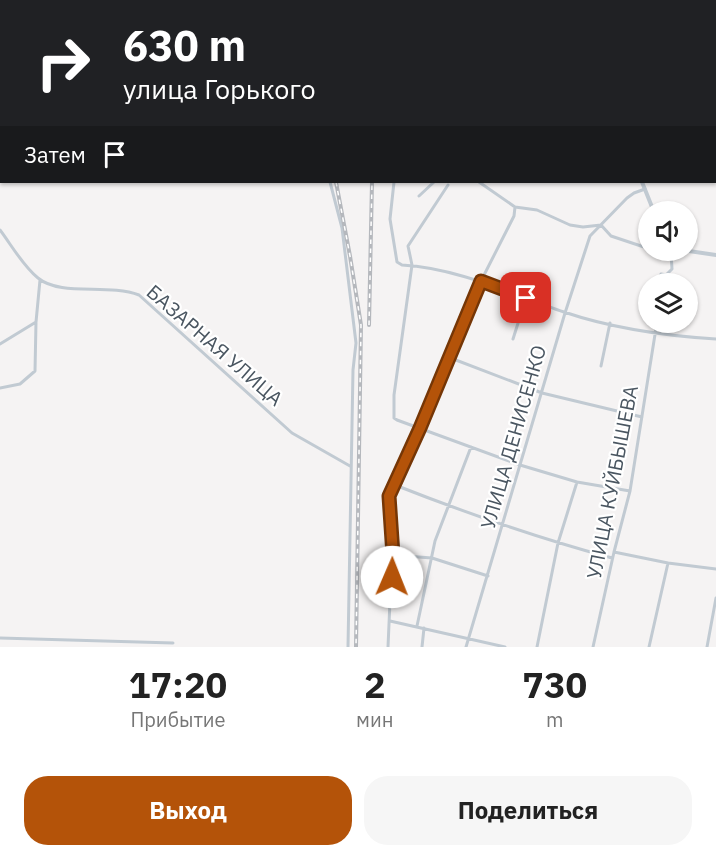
<!DOCTYPE html>
<html lang="ru">
<meta charset="utf-8">
<style>
body{margin:0;font-family:"IBM Plex Sans",sans-serif;background:#f6f6f6;color:#222;height:100vh;display:flex;flex-direction:column;font-size:22px;white-space:nowrap}
*{box-sizing:border-box;margin:0}
p{font-size:20px;color:#767676}
.icon{flex:none;width:33px;height:33px;fill:none;stroke:currentColor;stroke-width:2;stroke-linecap:round;stroke-linejoin:round}
.map{position:relative;height:647px;overflow:hidden}
.panel{display:flex;flex-direction:column;background:#fff;flex:1}
.panel>*{flex:none}
.banner{position:absolute;left:0px;top:0px;width:717px;height:183px;box-shadow:0 2px 4px #0004;background:#202124;color:#fff;overflow:hidden}
.controls{position:absolute;left:638px;top:201px;display:grid;gap:12px}
.controls a{display:grid;place-items:center;width:60px;height:60px;border-radius:50%;background:#fff;box-shadow:0 2px 4px #0004;font-size:30px}
.pin{position:absolute;display:grid;place-items:center;width:51px;height:51px;color:#fff;margin:-26px;border-radius:12px;box-shadow:0 3px 9px #0006}
.me{position:absolute;width:66px;margin:-33px;rotate:1deg;stroke-linejoin:round;filter:drop-shadow(0 0 4px #0008)}
.turn{display:flex;align-items:center;gap:21px;height:126px;padding:0 24px;font-size:27px}
.turn .icon{width:78px;height:78px;stroke-width:2.5}
.turn b{display:block;font-size:42px;line-height:51px}
.then{display:flex;align-items:center;height:57px;padding:0 24px;background:#0003;gap:12px;font-size:22px}
.eta{display:flex;justify-content:space-evenly;align-items:center;height:102px;text-align:center}
.eta b{font-size:36px;font-weight:700;line-height:42px}
.primary-button{display:flex;gap:12px;margin-top:auto;padding:12px 24px}
.primary-button a{flex:1;height:69px;border-radius:24px;background:#b45309;color:#fff;font-size:24px;font-weight:700;line-height:69px;text-align:center}
.primary-button a+a{background:#f6f6f6;color:#222}
.map>svg:first-child{display:block}
.lines{fill:none;stroke-linecap:round;stroke-linejoin:round}
.minor{stroke:#c1cad2;stroke-width:3}
.tertiary{stroke:#c1cad2;stroke-width:4}
.rail-casing{stroke:#b5b8bd;stroke-width:4}
.rail{stroke:#fff;stroke-width:1.5;stroke-dasharray:4.5;stroke-linecap:butt}
.route-casing{stroke:#753606;stroke-width:15}
.route{stroke:#b45309;stroke-width:10}
.labels{text-anchor:middle;dominant-baseline:central;stroke-width:4.5;stroke-linejoin:round;paint-order:stroke}
.street-label{font-size:20px;fill:#4a5661;stroke:#fff}
</style>
<div class="map">
<svg width="716" height="647" viewBox="0 0 716 647">
<rect width="100%" height="100%" fill="#f5f3f3"/>
<g class="lines">
<path class="minor" d="M6 0 8 2
M577 0V2
M620 0V2
M652 0 653 2
M330 182 342 228 356 343 353 370 348 647
M394 182 390 219 397 262 402 265C458 268 511 294 564 312 611 328 667 336 716 339
M479 182 515 207 537 210 570 225 583 227 601 225 611 236 644 247
M448 185 408 246 412 265 394 395V418L397 420 520 465 577 482 630 491
M419 196 434 182
M0 230C12 246 23 266 38 278 61 297 108 283 139 295L292 433 350 466
M659 281 661 274 666 275 672 269 671 252
M664 284 666 275
M513 339 526 298
M0 344 36 322
M448 357 542 393 642 417
M601 366 610 323
M0 388 20 384 35 371 36 322 40 280
M395 485C466 513 538 538 612 558
M614 552 668 563 716 569
M392 555 432 558 488 576
M390 621 505 647
M417 626 435 541 471 447
M0 638 173 643
M388 647 392 555 389 496 421 428 481 281 514 216 515 207
M422 647 424 628
M466 647 565 313 590 236 627 198 634 193 645 189
M537 647 558 543 577 482
M593 647 614 552 630 491 657 322
M649 647 668 563
M707 647 716 598"/>
<path class="tertiary" d="M206 2V0
M0 48H2
M716 72V71
M642 182 654 212
M682 250 716 255"/>
<g class="rail-casing">
<path id="rail" d="M467 0 468 2
M302 2 304 0
M375 2V0
M0 62 2 63
M336 182 350 256 361 325 356 647
M369 325 372 182"/>
</g>
<use href="#rail" class="rail"/>
</g>
<g class="lines">
<g class="route-casing">
<path id="route" d="M392 577 393 555 389 496 420 428 481 281 526 298"/>
</g>
<use href="#route" class="route"/>
</g>
<g class="labels">
<g class="street-label">
<text transform="translate(215 345) rotate(41)">БАЗАРНАЯ УЛИЦА</text>
<text transform="translate(513 437) rotate(-74)">УЛИЦА ДЕНИСЕНКО</text>
<text transform="translate(612 482) rotate(-79)">УЛИЦА КУЙБЫШЕВА</text>
</g>
</g>
</svg>
<div class="controls">
<a><svg class="icon" aria-label="sound" viewBox="0 0 24 24"><path d="M4 9h4l5-4v14l-5-4H4zM17 9q2 3 0 6"/></svg></a>
<a><svg class="icon" aria-label="layers" viewBox="0 0 24 24"><path d="M12 4l9 5-9 5-9-5zM3 14l9 5 9-5"/></svg></a>
</div>
<div class="pin" style="left:526px;top:298px;background:#d93025"><svg class="icon" aria-label="arrive" viewBox="0 0 24 24"><path d="M6 21V4h12l-3 4 3 4H6"/></svg></div>
<svg class="me" style="left:392px;top:577px" viewBox="-20 -20 40 40"><circle r="19" fill="#fff"/><path d="M0-13L10 11 0 6-10 11z" fill="#b45309"/></svg>
<div class="banner">
<div class="turn"><svg class="icon" aria-label="right" viewBox="0 0 24 24"><path d="M7 20v-9h11M14 6l5 5-5 5"/></svg><div><b>630 m</b>улица Горького</div></div>
<div class="then">Затем<svg class="icon" aria-label="arrive" viewBox="0 0 24 24"><path d="M6 21V4h12l-3 4 3 4H6"/></svg></div>
</div>
</div>
<section class="panel">
<div class="eta">
<div><b>17:20</b><p>Прибытие</p></div>
<div><b>2</b><p>мин</p></div>
<div><b>730</b><p>m</p></div>
</div>
<div class="primary-button"><a>Выход</a><a>Поделиться</a></div>
</section>
